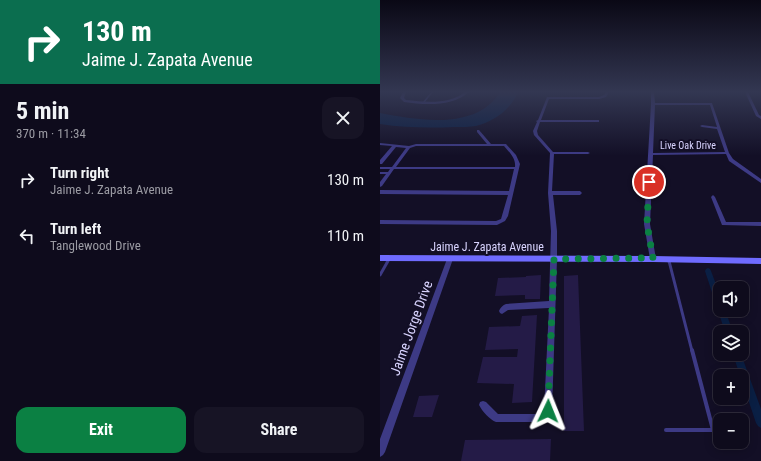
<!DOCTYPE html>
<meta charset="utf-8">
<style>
body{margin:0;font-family:"Roboto Condensed",sans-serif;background:#171425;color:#f1f3f6;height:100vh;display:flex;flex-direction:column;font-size:15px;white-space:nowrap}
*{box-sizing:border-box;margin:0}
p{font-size:13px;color:#9b9ba3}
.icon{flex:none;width:22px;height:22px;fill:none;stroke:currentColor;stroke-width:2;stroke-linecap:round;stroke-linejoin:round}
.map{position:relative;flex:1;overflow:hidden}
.side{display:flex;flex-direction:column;background:#0e0b1c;width:380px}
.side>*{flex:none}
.banner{background:#0b6e4f;color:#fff;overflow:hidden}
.buttons{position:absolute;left:333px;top:281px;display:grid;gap:8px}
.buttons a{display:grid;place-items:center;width:36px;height:36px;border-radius:8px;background:#0e0b1c;box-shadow:0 2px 10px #0003,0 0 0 1px #2e2b3b;font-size:20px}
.pin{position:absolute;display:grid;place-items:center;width:34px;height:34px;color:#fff;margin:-17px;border:2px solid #fff;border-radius:50%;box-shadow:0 1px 4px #0007}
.me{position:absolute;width:44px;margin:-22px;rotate:2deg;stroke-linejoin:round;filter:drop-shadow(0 0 3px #0008)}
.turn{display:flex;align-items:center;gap:14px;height:84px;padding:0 16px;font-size:18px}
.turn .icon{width:52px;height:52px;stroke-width:2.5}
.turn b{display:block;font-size:28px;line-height:34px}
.round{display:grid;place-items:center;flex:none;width:42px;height:42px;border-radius:12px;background:#171425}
.head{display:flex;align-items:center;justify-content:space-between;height:68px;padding:0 16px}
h1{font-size:24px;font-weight:700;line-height:30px}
.primary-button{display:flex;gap:8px;margin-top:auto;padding:8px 16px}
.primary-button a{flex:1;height:46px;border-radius:12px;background:#0b8043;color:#fff;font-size:16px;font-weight:700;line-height:46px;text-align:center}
.primary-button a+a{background:#171425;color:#f1f3f6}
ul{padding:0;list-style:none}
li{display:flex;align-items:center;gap:12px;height:56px;padding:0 16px}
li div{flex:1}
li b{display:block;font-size:15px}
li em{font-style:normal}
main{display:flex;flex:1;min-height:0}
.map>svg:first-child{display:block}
.water{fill:#0a1f44}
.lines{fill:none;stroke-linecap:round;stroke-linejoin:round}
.canal{fill:#0a1f44;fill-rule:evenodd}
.building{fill:#241b47}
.lane-far3{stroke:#3d3a85;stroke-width:1.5}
.lane-far2{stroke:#3d3a85;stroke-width:2.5}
.lane-far1{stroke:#3d3a85;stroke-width:3}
.lane{stroke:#3d3a85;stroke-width:4}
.street{fill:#3d3a85;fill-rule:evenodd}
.secondary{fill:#6f6bff;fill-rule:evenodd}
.route{stroke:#0b8043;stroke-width:7;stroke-dasharray:0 12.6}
.labels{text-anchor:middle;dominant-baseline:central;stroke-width:4;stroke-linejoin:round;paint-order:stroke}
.far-street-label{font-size:10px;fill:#d9d4ff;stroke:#130f26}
.street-label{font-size:12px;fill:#d9d4ff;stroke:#130f26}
.near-street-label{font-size:14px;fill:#d9d4ff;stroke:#130f26}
</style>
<main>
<section class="side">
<div class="banner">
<div class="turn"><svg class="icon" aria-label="right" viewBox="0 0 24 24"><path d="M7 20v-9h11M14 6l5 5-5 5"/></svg><div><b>130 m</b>Jaime J. Zapata Avenue</div></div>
</div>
<div class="head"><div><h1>5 min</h1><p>370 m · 11:34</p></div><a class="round"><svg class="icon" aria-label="close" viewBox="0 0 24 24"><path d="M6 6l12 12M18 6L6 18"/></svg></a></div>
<ul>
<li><svg class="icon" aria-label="right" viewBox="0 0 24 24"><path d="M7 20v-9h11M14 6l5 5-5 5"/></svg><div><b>Turn right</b><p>Jaime J. Zapata Avenue</p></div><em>130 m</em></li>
<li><svg class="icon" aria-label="left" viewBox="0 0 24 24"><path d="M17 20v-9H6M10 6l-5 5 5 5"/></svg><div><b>Turn left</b><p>Tanglewood Drive</p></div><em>110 m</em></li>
</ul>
<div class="primary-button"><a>Exit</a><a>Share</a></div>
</section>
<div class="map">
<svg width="381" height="461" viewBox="0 0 381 461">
<rect width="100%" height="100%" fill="#130f26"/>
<path class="water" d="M120 92H138C131 109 115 121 96 126 90 127 82 127 75 127 50 128 25 128 0 124V113C38 120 96 131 120 92Z"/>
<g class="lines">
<path class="canal" d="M328 268 330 269 331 271 340 295V310H345L353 332H345L325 271 326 269Z
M353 354H361L381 409V428L378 426 376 423 362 381V376H360Z"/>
</g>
<path class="building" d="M161 275 160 299H145V295L115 296 118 278 146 277V276Z
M198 275 204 431H184V276Z
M157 315 152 402 132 403 134 384 97 383 103 357H137L138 349 105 350 109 327 140 326 142 316Z
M59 395 52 417H33L39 396Z
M171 439 170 461H81L85 440Z"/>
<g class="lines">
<path class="lane-far3" d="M44 102 52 92"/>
<path class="lane-far2" d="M288 259 289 262
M7 262 9 259"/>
<path class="lane-far1" d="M289 261 312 351
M0 275 8 261"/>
<path class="lane" d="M312 350 333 430
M286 430H340
M362 431H368"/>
<path class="street" d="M23 92H26L24 98 26 100C46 102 68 105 85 92H89C72 107 45 105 24 102L20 98Z
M226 92H229L226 97 219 99H169L161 120H219V122H160L157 131 158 135 173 152H208L210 153 208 154H174L172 191H200L202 193 200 195H173L177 231V259L172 411 166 421 163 422H116C110 420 102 411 99 405L100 402 103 401 106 402 118 414H161L164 410 169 308 128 310 122 314 120 313 119 311C120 308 123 305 126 304L169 301 171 231 168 193 170 153 154 135 153 131 157 122 156 121 158 120 167 97H219L224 95Z
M271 92H274L275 103H332L349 153 353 159 381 179V183L349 161 346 154 273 155 270 224 276 259 275 261 273 262 271 261 270 259 264 224 271 104ZM275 105H330L337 127 322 125 320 126 322 127 337 129 345 152 273 153Z
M365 92H368L379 115 381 116V119L376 116Z
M97 130H99L111 144H126L136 155 140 164 128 216 125 221 117 225 0 224V220L116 221 121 219 128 195 0 194V190L129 191 134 169H14L2 186 0 187V182L6 174H0V172H8L10 169H0V167H12L26 148 16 147 2 164H0V160L12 146 0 145V143L29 146 36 144H107L97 132ZM36 146H124C129 152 136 158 135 167H16L30 148Z
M333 195 335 197 346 222H381V226L342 225 331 197Z
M70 256 72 257 73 259 5 452 3 455 0 457V439L67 259 68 257Z"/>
<path class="secondary" d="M0 255 273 256 381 258V264L273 262 0 261Z"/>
</g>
<linearGradient id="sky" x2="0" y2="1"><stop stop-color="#0a0815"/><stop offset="0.59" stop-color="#333752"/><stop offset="1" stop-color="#333752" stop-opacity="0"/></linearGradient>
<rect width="381" height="156" fill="url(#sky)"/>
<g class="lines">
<path class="route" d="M168 411 174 259 273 258 267 224 269 182"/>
</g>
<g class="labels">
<g class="far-street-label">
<text x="308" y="145">Live Oak Drive</text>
</g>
<g class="street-label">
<text x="107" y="247">Jaime J. Zapata Avenue</text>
</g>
<g class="near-street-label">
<text transform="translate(31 328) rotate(-70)">Jaime Jorge Drive</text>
</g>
</g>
</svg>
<div class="buttons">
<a><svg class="icon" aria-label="sound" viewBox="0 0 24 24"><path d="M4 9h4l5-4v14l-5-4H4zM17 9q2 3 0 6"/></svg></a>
<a><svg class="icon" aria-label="layers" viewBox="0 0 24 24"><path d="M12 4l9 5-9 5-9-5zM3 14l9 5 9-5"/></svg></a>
<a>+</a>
<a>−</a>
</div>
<div class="pin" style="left:269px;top:182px;background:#d93025"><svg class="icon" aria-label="arrive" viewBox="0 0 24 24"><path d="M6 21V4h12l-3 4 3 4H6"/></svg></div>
<svg class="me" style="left:168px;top:411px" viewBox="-20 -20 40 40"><path d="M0-17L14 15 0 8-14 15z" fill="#0b8043" stroke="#fff" stroke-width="4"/></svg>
</div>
</main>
